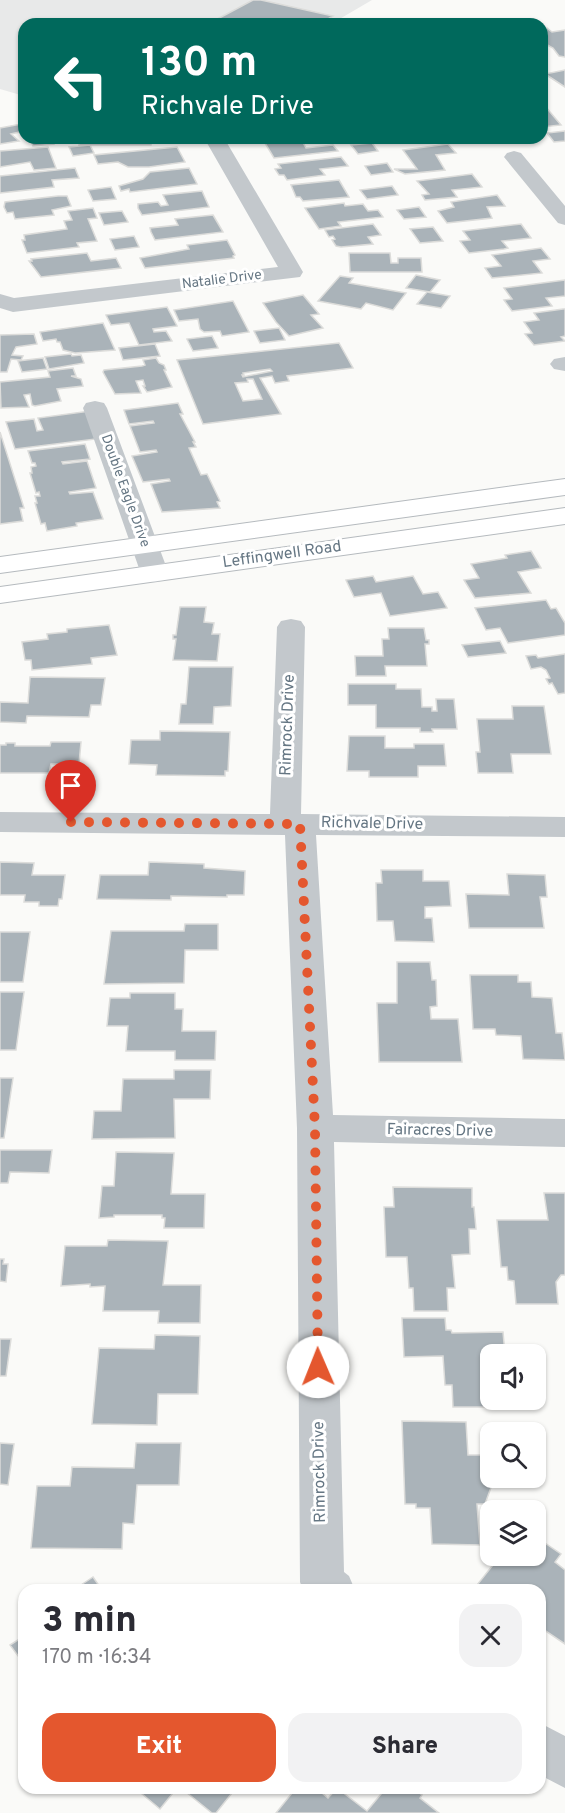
<!DOCTYPE html>
<meta charset="utf-8">
<style>
body{margin:0;font-family:Overpass,sans-serif;background:#f2f2f3;color:#2b2b33;height:100vh;display:flex;flex-direction:column;font-size:22px;white-space:nowrap}
*{box-sizing:border-box;margin:0}
p{font-size:20px;color:#7c7c81}
.icon{flex:none;width:33px;height:33px;fill:none;stroke:currentColor;stroke-width:2;stroke-linecap:round;stroke-linejoin:round}
.map{position:relative;flex:1;overflow:hidden}
.side{position:absolute;left:18px;top:1584px;width:528px;height:210px;display:flex;flex-direction:column;background:#fff;border-radius:18px;box-shadow:0 2px 4px #0004}
.side>*{flex:none}
.guide{position:absolute;left:18px;top:18px;width:530px;height:126px;border-radius:18px;box-shadow:0 2px 4px #0004;background:#00695c;color:#fff;overflow:hidden}
.controls{position:absolute;left:480px;top:1344px;display:grid;gap:12px}
.controls a{display:grid;place-items:center;width:66px;height:66px;border-radius:12px;background:#fff;box-shadow:0 2px 4px #0004;font-size:30px}
.pin{position:absolute;display:grid;place-items:center;width:51px;height:51px;color:#fff;margin:-62px -26px;border-radius:50% 50% 50% 0;rotate:-45deg;box-shadow:0 0 6px #0007}
.pin .icon{rotate:45deg}
.me{position:absolute;width:66px;margin:-33px;rotate:359deg;stroke-linejoin:round;filter:drop-shadow(0 0 4px #0008)}
.turn{display:flex;align-items:center;gap:21px;height:126px;padding:0 24px;font-size:27px}
.turn .icon{width:78px;height:78px;stroke-width:2.5}
.turn b{display:block;font-size:42px;line-height:51px}
.round{display:grid;place-items:center;flex:none;width:63px;height:63px;border-radius:18px;background:#f2f2f3}
.overview{display:flex;align-items:center;justify-content:space-between;height:102px;padding:0 24px}
h1{font-size:36px;font-weight:800;line-height:45px}
.action{display:flex;gap:12px;margin-top:auto;padding:12px 24px}
.action a{flex:1;height:69px;border-radius:18px;background:#e4572e;color:#fff;font-size:24px;font-weight:800;line-height:69px;text-align:center}
.action a+a{background:#f2f2f3;color:#2b2b33}
.map>svg:first-child{display:block}
.built{fill:#e8e9e9}
.building{fill:#aab3b9;stroke:#dcdcda;stroke-width:1.5;fill-rule:evenodd}
.lines{fill:none;stroke-linecap:round;stroke-linejoin:round}
.major-casing{stroke:#b5babe;stroke-width:2}
.minor{fill:#c3c8cc;fill-rule:evenodd}
.major{fill:#fff;fill-rule:evenodd}
.route{stroke:#e4572e;stroke-width:10;stroke-dasharray:0 18}
.labels{text-anchor:middle;dominant-baseline:central;stroke-width:6;stroke-linejoin:round;paint-order:stroke}
.far-street-label{font-size:14px;fill:#657683;stroke:#fff}
.street-label{font-size:16px;fill:#657683;stroke:#fff}
</style>
<div class="map">
<svg width="565" height="1813" viewBox="0 0 565 1813">
<rect width="100%" height="100%" fill="#fafaf8"/>
<path class="built" d="M0 0H372L331 24H24V96L0 89Z"/>
<path class="building" d="M253 0H261L333 16 320 24H208Z
M547 28 552 32 565 30V57L559 56 553 48 542 42V29Z
M565 70V87L545 74Z
M542 102 550 112 561 125 542 127Z
M21 124 24 131 11 134 19 141 0 144V128Z
M565 131V141L554 142 547 133Z
M30 138H52L54 144 33 146Z
M81 138H152L151 145H79Z
M301 139 306 148 333 145 338 151 274 158 265 143Z
M372 143 378 151 358 154 351 145Z
M448 144 456 153 436 155 445 170 405 174 394 169H417L403 150Z
M90 145 94 153 73 156 69 147Z
M48 147 56 168 34 170 30 162 0 167V151Z
M177 147 185 162 149 167H128L118 162 98 164 94 155Z
M341 157 348 166 320 169 325 175 287 180 284 175H279L275 169 281 168 278 164Z
M387 163 393 172 371 175 365 166Z
M75 168 79 178 52 180 54 187 0 193V176Z
M189 168 197 184 130 192 129 189 121 191 119 186 143 179 150 172Z
M472 174 482 187 452 190 457 197 425 200 422 195 429 194 417 181Z
M339 180 349 197 303 201 300 197H296L291 185Z
M392 186 398 195 367 199 360 190Z
M111 187 116 199 93 201 88 190Z
M202 191 209 207 142 215 138 208V204L158 202 161 206 168 205 163 195Z
M497 195 505 206 487 207 492 218 447 223 438 211 454 207 451 202Z
M58 196H67L71 206 52 210 54 215 15 219 13 212 7 213 4 207 5 202Z
M344 203 345 206 363 204 368 211 378 210 383 217 338 222 341 226 319 229 305 208Z
M419 207 426 217 404 219 397 210Z
M93 208 97 218 88 219 97 241 77 243 79 247 27 253 22 240H25L24 235 67 229 64 221 72 220 68 211Z
M122 211 128 222 104 225 99 213Z
M213 215 223 232 155 240 151 232 150 228 178 225 175 219Z
M373 224 381 235 368 237 373 244 341 247 336 246 332 240 335 239 333 236 329 237 325 230Z
M521 224 531 238 502 241 508 248 504 249 469 253 460 241 470 240 463 231Z
M433 227 443 241 420 243 410 229Z
M134 236 139 247 115 250 110 239Z
M227 240 235 255 233 256 234 258 145 268 140 258 189 249 187 245Z
M541 248 550 259 533 261 542 273 492 278 485 268 501 266 492 255Z
M87 253 91 261 116 258 121 268 41 277 29 261H32L31 259Z
M349 253H390L391 263H398V258H421L422 272H350Z
M416 275 440 280 430 292 406 288Z
M340 276 353 278 349 283 406 293 393 310 366 303 361 309 318 301Z
M565 280V296L546 298 552 306 512 311 504 300 512 299 504 288Z
M427 292 450 296 441 308 417 304Z
M303 295 319 314 311 315 323 328 289 336 276 322 263 303Z
M233 301 249 332 222 336 220 331 204 332 200 329 198 319 179 321 174 310Z
M167 307 177 326 153 329 154 332 166 331 172 341 139 345 129 323 111 325 106 315Z
M563 309H565V336L561 337 565 341 534 345 525 334 532 333 524 322 539 320 534 313Z
M103 323 115 350 75 353 63 350 60 342H57L56 339 43 341 40 332Z
M279 328 285 340 260 343 254 331Z
M34 334 37 344 16 347 12 355 23 356 21 360 11 359 7 372H0V335Z
M212 336 218 348 193 351 187 339Z
M339 343 353 368 287 376 289 381 275 383 272 376 260 378 281 414 203 424 177 360ZM270 369 272 371 243 377 242 375H244L243 373ZM247 379H253L262 399 243 401 235 383 248 382Z
M155 344 160 356 123 360 119 348Z
M71 354 72 356 81 355 84 363 49 369 45 357Z
M43 358 47 369 22 372 18 361Z
M156 358 159 363 164 365 166 370H164L172 387 147 392 143 386H145L143 380 136 381 141 393 115 394 103 372 104 370 142 366 145 365 143 360Z
M73 368 76 376H71L81 379 83 386 57 389 61 401 35 406 32 405 30 394 24 395 29 407 1 408 0 382 50 377 48 371Z
M178 403 183 414H180L195 442H193L196 447 189 448 201 475 207 474 220 501 217 502 220 508 162 512 151 484 170 481 169 479 143 482 132 456 157 452 156 450 140 452 130 426 154 423 153 421 129 424 124 410Z
M90 411 104 438 15 449 6 422 34 419 37 431 43 430 38 418Z
M0 432 24 508H20L23 521 0 524Z
M85 444 90 459 62 462 63 464 87 461 96 488 69 492 70 494 93 492 103 519 76 523 77 526 47 531 45 523 41 524 35 503H37L35 496H40L39 492 36 493 30 473H32L31 467 36 466 35 463H32L28 451Z
M531 551 541 568 518 572 531 593 475 598 464 580 479 578 471 564 507 558 505 555Z
M373 576 376 582 413 576 423 594 438 592 447 608 390 616 381 593 354 597 346 580Z
M546 600 551 609 556 608 565 623V635L508 643 500 628 486 630 475 608Z
M180 607H206L204 622 214 623 212 634H220L217 661 173 660 176 639H173V635H176Z
M109 625 117 655 91 658 92 664 32 670 31 660H25L22 642 48 639 47 634 67 632V629Z
M388 628H424L426 640H429V644H425L427 666H385L386 676H356L355 656H383L382 639H389Z
M500 641 506 653 468 657 462 645Z
M565 654V693L558 694 552 683 549 684 546 679 550 678 546 670 541 667 531 669 526 656 536 655 538 658Z
M189 667H233L231 706 214 707 213 724H179L181 704H186Z
M30 677 105 678 101 705H91L89 717 27 716 26 723 0 722V702L28 703Z
M348 684H396V689H421L422 707H432V711H437L436 699H454L457 729H432L433 732H420V728H376V705H348Z
M512 706H544L551 754H511L513 773H478L476 752H480L477 719H513Z
M160 731 230 732 228 771H225V776L156 775 157 765 129 764 131 740H160Z
M349 736H385V748H414V744H444L446 766H418V777H369V771H347Z
M51 742H81L79 764H51L49 773H0V745H6V743H15V746H50Z
M0 862 34 863 32 875H65L62 899H59L58 906H39V902H24L25 895H0Z
M149 862 204 864V868L245 871 244 895H227V897L171 896V900L97 899 100 875H148Z
M381 870H423V881H449L451 906 425 907V918H432L434 942 395 941 393 921H377L376 883H382Z
M507 874 545 875 547 897H540L544 928H469L466 894 509 895Z
M185 924H218V950H185L184 983 104 984 111 931H184Z
M0 932H30L23 982H0Z
M397 962H430L432 980H436L437 1006 430 1007 431 1019H458L462 1062H379L377 1003H397Z
M470 975H518V982H531L532 997 552 998 556 1033H562L565 1060 523 1059 521 1036 496 1035 495 1029H473Z
M0 992H24L16 1050H0Z
M130 993H175V1009H183L182 1031H216L215 1060H175V1051H126L128 1026H107L110 998H130Z
M174 1070H211L210 1099H174L175 1138 92 1139 94 1111H121L123 1079H174Z
M0 1078H13L4 1138H0Z
M0 1150H52L49 1173 10 1172 8 1183H0Z
M116 1152 174 1153 171 1194H205L204 1228H164L165 1218H162V1215H114V1217L99 1218 102 1186H114Z
M393 1187 472 1188V1207H474L476 1229H469L470 1254 452 1255 455 1288H447L448 1311H414L413 1288H409L407 1257H386L384 1207H394Z
M544 1193H565V1275H561L556 1282 558 1304H516L514 1281 508 1280 507 1267H501L497 1220H548Z
M108 1240 168 1241 163 1285H201L200 1323H158L159 1311H103L105 1286 90 1287V1284L61 1286 65 1246H107Z
M0 1259H4L3 1264H8L6 1282 0 1281Z
M402 1318H445L446 1330H451L452 1333 503 1332 505 1354H490V1400H509L510 1407H453L452 1385H445L443 1356 404 1357Z
M155 1335 200 1336 198 1394H158L157 1425 92 1424 99 1348 154 1349Z
M0 1339H11L6 1376H0Z
M402 1421 466 1422 468 1455H483L493 1482 485 1504H477L480 1545 432 1544 430 1508H416V1504H405Z
M0 1443 14 1444 8 1485 0 1484Z
M136 1443H181L179 1485H137L134 1524 123 1523 122 1549 31 1548 37 1486H70L72 1467 134 1468Z
M536 1537 561 1554 555 1562 565 1570V1644L540 1627V1590H484L477 1585 500 1556H536Z
M93 1577 102 1590H81L78 1587Z
M24 1636V1664L10 1645Z
M135 1788H177L160 1809Z
M181 1788H236L216 1813H212Z
M296 1788H316L328 1798 337 1788 367 1811 386 1788H413L422 1795 420 1798 439 1813H276Z"/>
<g class="lines">
<g class="major-casing">
<path id="major" d="M565 479V495L0 573V557Z
M565 508V524L0 603V587Z"/>
</g>
<path class="minor" d="M209 138H229L227 143 303 272 300 277 13 312 0 308V294L14 298 278 267 207 143Z
M514 151 521 153 565 206V225L558 223 504 157 507 153Z
M565 357V371L554 369 550 364 554 359Z
M95 401 104 403 107 408 169 574 165 580 155 582 145 580 141 574 83 408 86 403Z
M291 619 301 621 305 627 301 814 565 817V837L316 835 333 1115 565 1119V1147L334 1142 344 1572 349 1576 355 1590H303L300 1582 297 1128 285 835 0 832V812L270 814 277 627 281 621Z
M540 1723 565 1736V1788L540 1775Z"/>
<use href="#major" class="major"/>
</g>
<g class="lines">
<path class="route" d="M71 822 300 824 315 1128 318 1367"/>
</g>
<g class="labels">
<g class="far-street-label">
<text transform="translate(222 280) rotate(-7)">Natalie Drive</text>
<text transform="translate(125 491) rotate(70)">Double Eagle Drive</text>
</g>
<g class="street-label">
<text transform="translate(282 555) rotate(-8)">Leffingwell Road</text>
<text transform="translate(288 725) rotate(-88)">Rimrock Drive</text>
<text transform="translate(372 824) rotate(1)">Richvale Drive</text>
<text transform="translate(440 1131) rotate(1)">Fairacres Drive</text>
<text transform="translate(320 1472) rotate(-91)">Rimrock Drive</text>
</g>
</g>
</svg>
<div class="controls">
<a><svg class="icon" aria-label="sound" viewBox="0 0 24 24"><path d="M4 9h4l5-4v14l-5-4H4zM17 9q2 3 0 6"/></svg></a>
<a><svg class="icon" aria-label="search" viewBox="0 0 24 24"><circle cx="10" cy="10" r="6"/><path d="M15 15l6 6"/></svg></a>
<a><svg class="icon" aria-label="layers" viewBox="0 0 24 24"><path d="M12 4l9 5-9 5-9-5zM3 14l9 5 9-5"/></svg></a>
</div>
<div class="pin" style="left:71px;top:822px;background:#d93025"><svg class="icon" aria-label="arrive" viewBox="0 0 24 24"><path d="M6 21V4h12l-3 4 3 4H6"/></svg></div>
<svg class="me" style="left:318px;top:1367px" viewBox="-20 -20 40 40"><circle r="19" fill="#fff"/><path d="M0-13L10 11 0 6-10 11z" fill="#e4572e"/></svg>
<div class="guide">
<div class="turn"><svg class="icon" aria-label="left" viewBox="0 0 24 24"><path d="M17 20v-9H6M10 6l-5 5 5 5"/></svg><div><b>130 m</b>Richvale Drive</div></div>
</div>
<section class="side">
<div class="overview"><div><h1>3 min</h1><p>170 m · 16:34</p></div><a class="round"><svg class="icon" aria-label="close" viewBox="0 0 24 24"><path d="M6 6l12 12M18 6L6 18"/></svg></a></div>
<div class="action"><a>Exit</a><a>Share</a></div>
</section>
</div>
